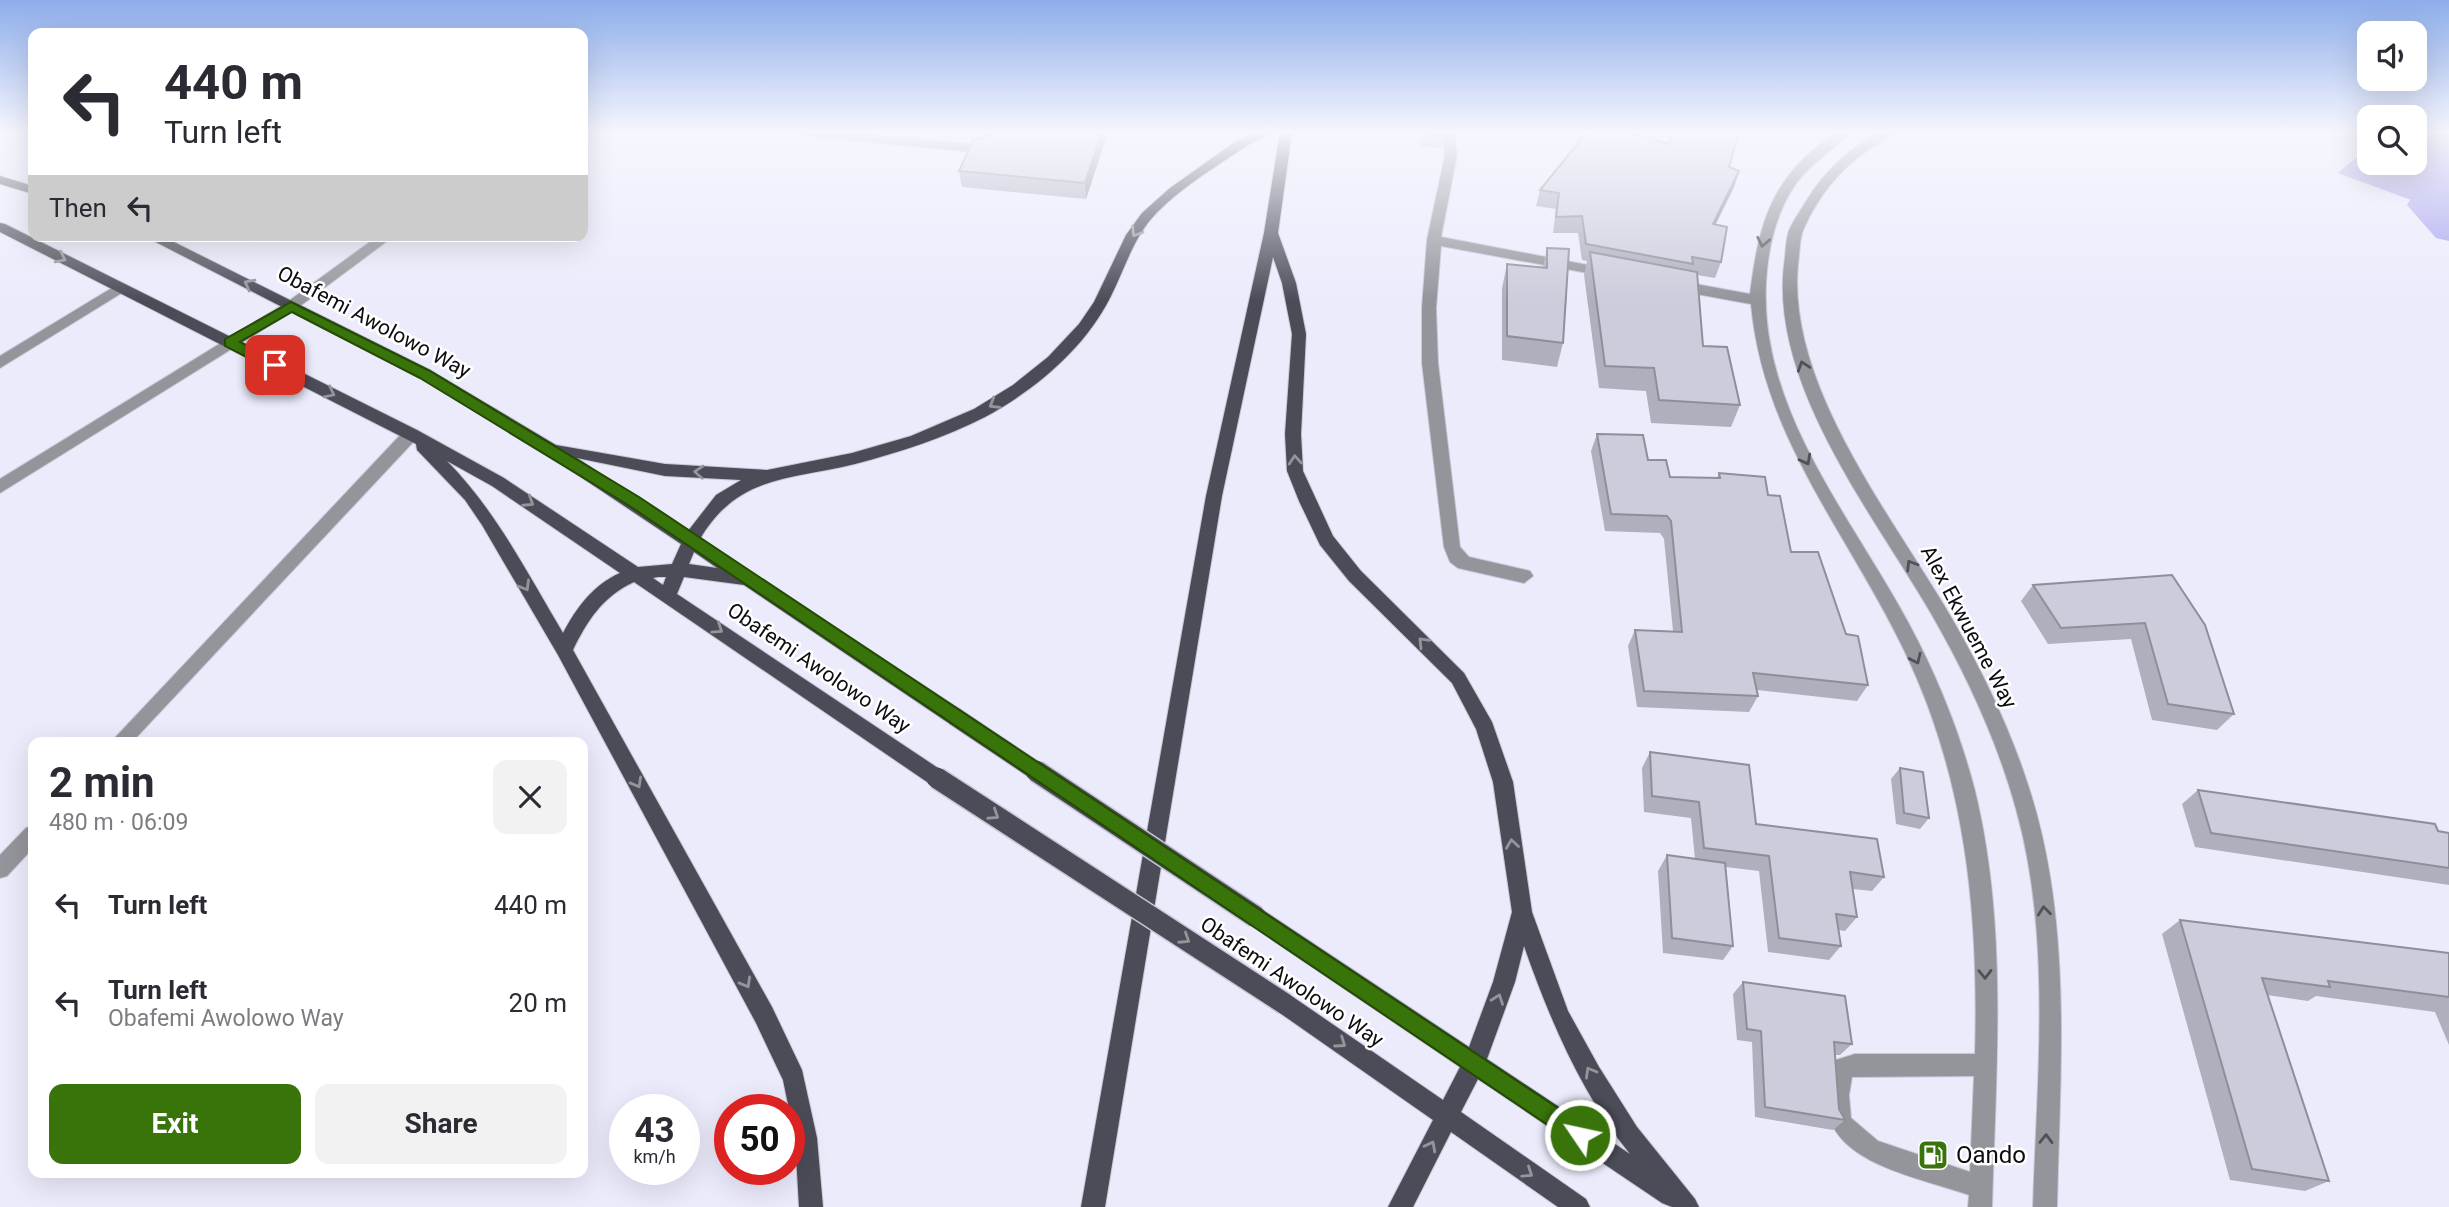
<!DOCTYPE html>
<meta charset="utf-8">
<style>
body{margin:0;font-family:Roboto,sans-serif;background:#f2f2f3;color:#2b2b33;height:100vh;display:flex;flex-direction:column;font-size:26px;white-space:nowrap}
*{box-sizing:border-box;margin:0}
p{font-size:23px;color:#7c7c81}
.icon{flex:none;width:38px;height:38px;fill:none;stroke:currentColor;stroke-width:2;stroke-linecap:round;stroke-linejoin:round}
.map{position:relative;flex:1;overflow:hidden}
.side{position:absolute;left:28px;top:737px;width:560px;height:441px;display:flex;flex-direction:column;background:#fff;border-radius:14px;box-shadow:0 7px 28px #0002}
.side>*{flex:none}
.guide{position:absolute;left:28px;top:28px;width:560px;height:214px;border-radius:14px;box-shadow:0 7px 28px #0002;background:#fff;color:#2b2b33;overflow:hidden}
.fabs{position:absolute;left:2357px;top:21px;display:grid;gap:14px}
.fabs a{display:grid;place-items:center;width:70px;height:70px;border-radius:14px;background:#fff;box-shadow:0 7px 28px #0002;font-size:35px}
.speed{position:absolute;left:609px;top:1094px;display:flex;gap:14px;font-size:35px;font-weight:700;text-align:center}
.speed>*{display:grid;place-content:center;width:91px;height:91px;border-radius:50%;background:#fff;box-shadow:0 7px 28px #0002;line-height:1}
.speed small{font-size:18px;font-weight:400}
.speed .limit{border:10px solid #d22;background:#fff;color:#111}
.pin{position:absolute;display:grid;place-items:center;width:60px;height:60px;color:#fff;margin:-30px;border-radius:14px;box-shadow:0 4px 10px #0006}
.me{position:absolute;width:77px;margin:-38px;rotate:304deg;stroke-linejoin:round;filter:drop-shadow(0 0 5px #0008)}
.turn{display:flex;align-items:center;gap:24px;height:147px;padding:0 21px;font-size:32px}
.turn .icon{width:91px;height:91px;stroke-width:2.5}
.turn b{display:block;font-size:49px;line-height:60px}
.then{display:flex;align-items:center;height:66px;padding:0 21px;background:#0003;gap:14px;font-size:26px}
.round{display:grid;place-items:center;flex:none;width:74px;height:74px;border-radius:14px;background:#f2f2f3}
.overview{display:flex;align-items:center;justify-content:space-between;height:119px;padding:0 21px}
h1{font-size:42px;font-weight:700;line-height:52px}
.action{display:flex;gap:14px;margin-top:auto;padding:14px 21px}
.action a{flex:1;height:80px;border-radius:14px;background:#38740a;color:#fff;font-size:28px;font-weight:700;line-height:80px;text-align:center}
.action a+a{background:#f2f2f3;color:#2b2b33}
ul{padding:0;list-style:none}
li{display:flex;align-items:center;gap:21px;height:98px;padding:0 21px}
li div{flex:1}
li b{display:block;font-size:26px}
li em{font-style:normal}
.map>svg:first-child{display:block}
.water{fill:#a6a2ec}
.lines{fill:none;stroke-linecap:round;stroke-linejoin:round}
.river{fill:#a6a2ec;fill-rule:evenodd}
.minor-casing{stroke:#c7c7d6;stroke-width:2}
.major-casing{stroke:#c7c7d6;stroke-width:2}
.minor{fill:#94949b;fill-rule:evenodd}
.major{fill:#4c4c58;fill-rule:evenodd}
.major-bridge-far1-casing{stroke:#c7c7d6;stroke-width:20;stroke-linecap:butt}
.major-bridge-casing{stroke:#c7c7d6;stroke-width:24;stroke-linecap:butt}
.major-bridge-far1{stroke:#4c4c58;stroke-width:18}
.major-bridge{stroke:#4c4c58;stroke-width:21}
.wall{fill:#afafbd}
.shaded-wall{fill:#8f8f9a}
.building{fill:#ccccdc;stroke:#8f8f9a;stroke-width:2}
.oneway{stroke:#94949b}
.oneway2{stroke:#505056}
.route{fill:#38740a;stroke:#244b06;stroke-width:2}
.labels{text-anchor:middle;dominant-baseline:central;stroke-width:5;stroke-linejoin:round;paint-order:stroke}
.street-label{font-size:21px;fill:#0c0c11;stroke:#fff}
.near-poi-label{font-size:24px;fill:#0c0c11;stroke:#fff;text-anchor:start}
</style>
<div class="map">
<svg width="2449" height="1207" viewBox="0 0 2449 1207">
<rect width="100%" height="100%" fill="#ebebfc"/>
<path class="water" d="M2361 132H2369L2370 163H2415V132H2449V214L2338 173 2358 156Z"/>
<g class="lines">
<path class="river" d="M2425 194 2438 197 2449 209V241L2436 238 2407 205 2412 197Z"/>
<g class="minor-casing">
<path id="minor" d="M799 132H841L984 145 990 149 984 153 805 136Z
M1442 132H1454L1457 155 1441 237 1609 269 1616 273 1609 277 1441 246 1436 308 1438 363 1460 547 1469 557 1530 571 1533 576 1524 583 1458 568 1450 562 1444 547 1422 363V308L1427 240 1445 155Z
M1837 132H1851C1830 154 1807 164 1790 193 1776 217 1770 242 1767 270 1753 403 1850 514 1909 624 1937 676 1960 733 1975 791 2008 927 1996 1068 1992 1207H1968L1969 1195C1902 1172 1794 1157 1836 1060L1855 1054H1975C1979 914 1966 778 1904 650 1848 533 1763 438 1751 304L1674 290 1667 285 1674 280 1750 294C1759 221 1772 175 1837 132ZM1974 1076 1970 1172 1878 1141 1851 1118 1849 1095 1852 1077Z
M1881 132H1896C1888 139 1876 144 1867 151 1839 170 1818 197 1804 228 1800 236 1800 247 1799 256 1781 382 1896 520 1955 624 1984 675 2010 729 2028 785 2073 921 2060 1067 2057 1207H2033C2037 1076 2052 937 2016 809 1997 740 1967 676 1932 615 1873 513 1766 381 1785 257 1786 248 1786 237 1790 228 1794 220 1800 211 1805 203 1824 172 1848 148 1881 132Z
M378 236H394L296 309 0 493V479L286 303Z
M120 283 125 285V291L0 368V356Z
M411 428 419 434 417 438 132 742H111L405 430Z
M33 825V848L7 876 0 878V855L26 828Z"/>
</g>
<g class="major-casing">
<path id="major" d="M1254 132H1272C1265 138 1253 141 1245 147 1214 168 1177 190 1152 218 1132 241 1124 271 1110 298 1084 349 1035 390 985 417 944 438 900 452 855 464 791 480 738 474 700 539L961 710 963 716 961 722 954 724 947 722 744 585 684 577 677 594 944 772 947 778 944 784 937 786 930 784 634 582C603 596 587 621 573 650L772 1007 802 1070 817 1138 823 1207H799L795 1138 783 1080 756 1023 558 655 482 525 465 500 417 450 416 444 0 232V223L5 224 417 430 504 478 638 567 672 564 681 544 542 451 420 378 144 236H162L430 370 556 445 665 464 767 470 852 453 911 436 974 409 1013 385 1048 357 1079 324 1094 302 1126 235 1142 213 1170 188 1235 142ZM577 458 665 476 741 480 716 495 688 531ZM447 461 492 486 620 573C593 585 577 607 563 633 527 573 497 512 447 461ZM694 552 717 568 689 564ZM658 577H666L663 585 653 578Z
M1280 132H1292L1278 233 1296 283 1306 334 1301 434 1303 471 1333 536 1361 571 1464 673 1492 722 1513 782 1532 912 1568 1011 1599 1067 1637 1127 1695 1199 1699 1207H1672L1662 1203 1478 1079 1461 1112 1586 1199 1590 1207H1558L1451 1132 1413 1207H1388L1433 1120 1277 1011 1274 1004 1277 997 1285 993 1293 997 1443 1100 1460 1067 1249 924 1246 917 1249 910 1256 907 1263 910 1469 1047 1493 982 1512 912 1493 782 1476 729 1452 683 1349 581 1320 545 1299 501 1287 471 1285 434 1292 334 1282 283 1273 257 1222 496 1105 1207H1081L1206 496 1264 233ZM1524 946C1550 1020 1581 1093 1630 1154L1487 1059 1515 982Z
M0 176 33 186V194L0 184Z"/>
</g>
<use href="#minor" class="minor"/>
<use href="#major" class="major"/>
<g class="major-bridge-far1-casing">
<path id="major-bridge-far1" d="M954 716 1039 773"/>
</g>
<g class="major-bridge-casing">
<path id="major-bridge" d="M1036 771 1256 917
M937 778 1285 1004"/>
</g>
<use href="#major-bridge-far1" class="major-bridge-far1"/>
<use href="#major-bridge" class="major-bridge"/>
</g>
<path class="wall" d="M981 132H1108L1086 199 962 187 959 171 982 139Z
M1422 132 1443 135 1441 148 1420 146Z
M1729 167 1739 171 1734 187 1715 224 1721 262 1715 278 1697 275 1703 346 1740 405 1731 427 1651 423 1646 391 1599 388 1584 275 1587 261 1582 260 1578 233H1553L1556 209 1536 206 1540 190Z
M1547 248 1563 343 1557 367 1502 360V288L1507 264 1543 267Z
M1597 434 1648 460 1670 477 1717 478 1719 473 1768 495 1791 552 1846 634 1868 685 1857 701 1757 690 1758 696 1749 712 1637 707 1628 646 1635 630 1673 631 1664 539 1660 533 1605 531 1591 451Z
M2172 575 2234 714 2217 730 2152 720 2131 639 2048 644 2021 601 2033 585Z
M1650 752 1756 824 1884 877 1872 891 1853 889 1857 917 1845 931 1839 930 1841 946 1829 960 1768 952 1759 871 1726 867 1733 946 1723 960 1663 953 1658 871 1667 855 1695 859 1691 818 1644 812 1642 768Z
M1900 768 1929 818 1920 829 1896 824 1891 779Z
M2198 790 2449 833V885L2195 847 2182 804Z
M2180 920 2449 953V1045L2435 1012 2316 996 2308 1001 2267 995 2329 1181 2305 1191 2230 1180 2162 934Z
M1743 982 1852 1044 1840 1055H1835L1839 1109 1845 1120 1833 1130 1755 1117 1752 1042 1737 1040 1733 994Z"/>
<path class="shaded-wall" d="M1102 132H1108L1086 199 1085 183Z
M1739 171 1734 187 1708 240 1713 224Z"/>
<path class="building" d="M987 132H1102L1085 183 959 171 974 139H983L990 133Z
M1422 132H1443V135L1422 133Z
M1587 132H1629L1669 144 1673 132H1739L1729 167 1739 171 1713 224 1727 227 1721 262 1692 257 1693 264 1586 244 1582 216 1556 217 1559 193 1540 190Z
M1547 248 1569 249 1563 343 1507 336V264L1547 268Z
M1590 252 1697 272 1703 346 1727 347 1740 405 1659 400 1654 368 1605 366Z
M1597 434 1643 435 1648 460H1666L1670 477 1720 478 1719 473 1765 477 1768 495 1780 496 1791 552H1818L1846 634 1858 636 1868 685 1753 673 1758 696 1644 691 1635 630 1682 632 1671 521 1667 516 1611 514Z
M2172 575 2205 625 2234 714 2168 704 2145 623 2061 628 2033 585Z
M1650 752 1749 765 1756 824 1877 839 1884 877 1850 872 1857 917 1836 914 1841 946 1779 938 1769 856 1704 848 1699 802 1652 796Z
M1900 768 1923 772 1929 818 1904 813Z
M2198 790 2435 824 2438 831 2449 833V868L2211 833Z
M1667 855 1725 863 1733 946 1672 938Z
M2180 920 2449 953V997L2328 981 2330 987 2262 978 2329 1181 2252 1169Z
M1743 982 1845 996 1852 1044 1834 1042 1839 1109 1845 1120 1765 1107 1761 1031 1747 1029Z"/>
<defs><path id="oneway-chevron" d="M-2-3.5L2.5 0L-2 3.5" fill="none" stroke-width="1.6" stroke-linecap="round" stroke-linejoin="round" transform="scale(1.75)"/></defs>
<g class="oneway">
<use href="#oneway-chevron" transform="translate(1136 232) rotate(122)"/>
<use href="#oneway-chevron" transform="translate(61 258) rotate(27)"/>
<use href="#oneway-chevron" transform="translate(249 284) rotate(-152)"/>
<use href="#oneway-chevron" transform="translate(330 393) rotate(27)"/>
<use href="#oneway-chevron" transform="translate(994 404) rotate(149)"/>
<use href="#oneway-chevron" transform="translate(1295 460) rotate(-95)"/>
<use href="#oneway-chevron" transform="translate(699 472) rotate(-177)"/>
<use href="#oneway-chevron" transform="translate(529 502) rotate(33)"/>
<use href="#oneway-chevron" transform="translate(525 586) rotate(60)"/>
<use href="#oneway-chevron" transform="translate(718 629) rotate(34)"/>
<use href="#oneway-chevron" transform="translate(1423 642) rotate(-134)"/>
<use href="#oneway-chevron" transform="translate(637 783) rotate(61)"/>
<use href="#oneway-chevron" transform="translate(994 815) rotate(33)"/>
<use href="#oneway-chevron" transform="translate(1512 844) rotate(-98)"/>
<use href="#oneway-chevron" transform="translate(1185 939) rotate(33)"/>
<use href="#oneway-chevron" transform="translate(746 983) rotate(61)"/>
<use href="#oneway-chevron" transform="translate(1498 999) rotate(-70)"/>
<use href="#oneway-chevron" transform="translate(1341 1043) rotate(35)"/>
<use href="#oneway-chevron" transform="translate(1590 1072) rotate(-120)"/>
<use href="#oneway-chevron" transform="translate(1431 1146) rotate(-62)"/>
<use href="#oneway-chevron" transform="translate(1528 1173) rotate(34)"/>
</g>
<g class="oneway2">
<use href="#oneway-chevron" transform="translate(1763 242) rotate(102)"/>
<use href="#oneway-chevron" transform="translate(1803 366) rotate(-108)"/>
<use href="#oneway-chevron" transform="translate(1806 460) rotate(62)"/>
<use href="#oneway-chevron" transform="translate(1911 565) rotate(-122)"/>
<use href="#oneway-chevron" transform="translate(1916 659) rotate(65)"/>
<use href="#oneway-chevron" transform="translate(2044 911) rotate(-96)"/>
<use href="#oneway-chevron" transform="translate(1985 974) rotate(89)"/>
<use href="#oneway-chevron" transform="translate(2046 1139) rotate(-89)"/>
</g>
<linearGradient id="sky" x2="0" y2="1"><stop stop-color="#8dadea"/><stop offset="0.44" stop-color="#f6f6fe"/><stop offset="1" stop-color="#f6f6fe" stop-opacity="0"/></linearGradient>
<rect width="2449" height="301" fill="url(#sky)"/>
<path class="route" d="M291 302 430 371 639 497 1588 1128 1591 1135 1588 1142 1580 1145 1573 1142 628 505 420 378 292 312 240 342 280 362V369H270L225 346V339Z"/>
<defs>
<g id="fuel-square" transform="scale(1.575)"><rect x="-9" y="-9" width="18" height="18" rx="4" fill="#38740a" stroke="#fff"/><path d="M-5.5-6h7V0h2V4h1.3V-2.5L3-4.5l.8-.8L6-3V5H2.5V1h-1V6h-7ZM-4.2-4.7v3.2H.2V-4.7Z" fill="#fff"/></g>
</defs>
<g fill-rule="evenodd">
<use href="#fuel-square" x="1933" y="1155"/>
</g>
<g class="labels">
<g class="street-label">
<text transform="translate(374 322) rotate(28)">Obafemi Awolowo Way</text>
<text transform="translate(1969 627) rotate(62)">Alex Ekwueme Way</text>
<text transform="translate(819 668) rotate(34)">Obafemi Awolowo Way</text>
<text transform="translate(1292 982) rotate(34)">Obafemi Awolowo Way</text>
</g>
<g class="near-poi-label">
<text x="1956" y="1155">Oando</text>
</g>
</g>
</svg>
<div class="fabs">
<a><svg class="icon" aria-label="sound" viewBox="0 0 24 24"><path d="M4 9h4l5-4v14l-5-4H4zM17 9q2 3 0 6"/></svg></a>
<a><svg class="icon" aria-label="search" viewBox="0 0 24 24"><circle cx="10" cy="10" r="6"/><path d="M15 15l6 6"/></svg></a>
</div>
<div class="speed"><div>43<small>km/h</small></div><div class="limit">50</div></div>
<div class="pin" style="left:275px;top:365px;background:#d93025"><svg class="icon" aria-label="arrive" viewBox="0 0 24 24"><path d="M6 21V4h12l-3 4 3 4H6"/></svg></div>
<svg class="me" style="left:1580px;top:1135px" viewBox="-20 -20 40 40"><circle r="17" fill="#38740a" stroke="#fff" stroke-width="3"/><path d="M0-11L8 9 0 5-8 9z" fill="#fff"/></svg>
<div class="guide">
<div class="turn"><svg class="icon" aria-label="left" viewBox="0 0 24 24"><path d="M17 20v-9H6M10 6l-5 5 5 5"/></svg><div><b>440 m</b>Turn left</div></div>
<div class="then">Then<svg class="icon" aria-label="left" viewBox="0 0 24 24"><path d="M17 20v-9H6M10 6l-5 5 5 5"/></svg></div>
</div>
<section class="side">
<div class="overview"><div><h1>2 min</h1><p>480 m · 06:09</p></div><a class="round"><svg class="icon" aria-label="close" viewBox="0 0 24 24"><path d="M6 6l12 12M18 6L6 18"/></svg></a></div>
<ul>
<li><svg class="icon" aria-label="left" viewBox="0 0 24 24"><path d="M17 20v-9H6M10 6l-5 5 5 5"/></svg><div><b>Turn left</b></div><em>440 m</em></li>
<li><svg class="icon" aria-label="left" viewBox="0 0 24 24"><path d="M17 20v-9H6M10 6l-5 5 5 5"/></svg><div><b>Turn left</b><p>Obafemi Awolowo Way</p></div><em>20 m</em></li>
</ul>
<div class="action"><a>Exit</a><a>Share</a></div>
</section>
</div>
